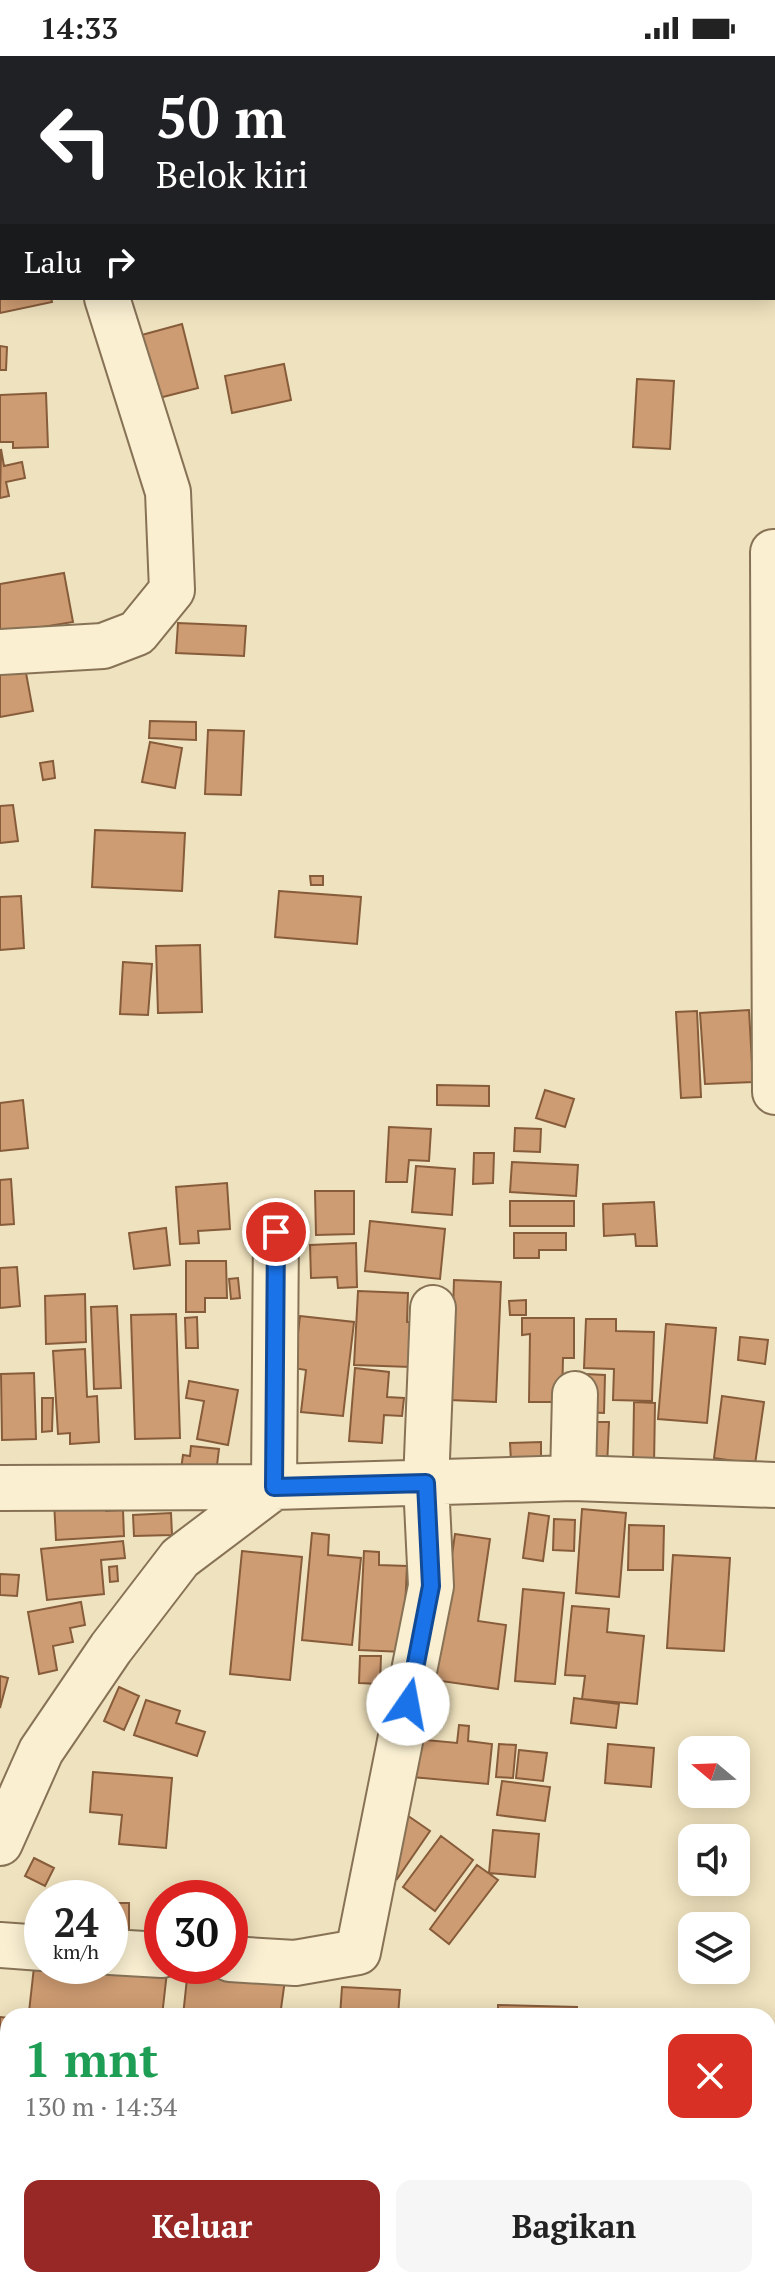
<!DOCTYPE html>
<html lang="id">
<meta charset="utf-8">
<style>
body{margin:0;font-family:"PT Serif",serif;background:#f6f6f6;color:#222;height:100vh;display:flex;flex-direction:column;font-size:30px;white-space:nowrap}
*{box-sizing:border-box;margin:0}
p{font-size:26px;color:#767676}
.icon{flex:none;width:44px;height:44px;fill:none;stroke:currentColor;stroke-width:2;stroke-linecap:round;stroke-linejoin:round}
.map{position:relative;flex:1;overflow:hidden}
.side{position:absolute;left:0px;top:1952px;width:776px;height:280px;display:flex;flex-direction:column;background:#fff;border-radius:24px 24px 0 0;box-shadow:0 4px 20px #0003}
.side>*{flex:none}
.guide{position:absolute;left:0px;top:0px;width:776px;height:244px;box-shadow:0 4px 20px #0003;background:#202124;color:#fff;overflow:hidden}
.needle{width:52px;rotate:289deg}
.fabs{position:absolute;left:678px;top:1680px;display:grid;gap:16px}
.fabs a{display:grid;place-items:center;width:72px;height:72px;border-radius:16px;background:#fff;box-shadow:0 4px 20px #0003;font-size:40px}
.speed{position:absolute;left:24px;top:1824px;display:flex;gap:16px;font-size:40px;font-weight:700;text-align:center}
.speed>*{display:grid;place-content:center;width:104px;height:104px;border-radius:50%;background:#fff;box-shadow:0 4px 20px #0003;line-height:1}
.speed small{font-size:20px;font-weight:400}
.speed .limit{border:12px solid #d22;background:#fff;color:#111}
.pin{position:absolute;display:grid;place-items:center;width:68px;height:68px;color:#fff;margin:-34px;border:4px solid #fff;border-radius:50%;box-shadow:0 2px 8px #0007}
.me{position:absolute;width:88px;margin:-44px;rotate:12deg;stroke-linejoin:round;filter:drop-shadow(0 0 6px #0008)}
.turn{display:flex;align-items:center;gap:28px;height:168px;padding:0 24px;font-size:36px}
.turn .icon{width:104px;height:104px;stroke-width:2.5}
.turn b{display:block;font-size:56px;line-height:68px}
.then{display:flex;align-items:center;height:76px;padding:0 24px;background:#0003;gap:16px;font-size:30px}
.round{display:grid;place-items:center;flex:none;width:84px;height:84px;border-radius:16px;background:#f6f6f6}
.summary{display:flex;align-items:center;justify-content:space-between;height:136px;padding:0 24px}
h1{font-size:48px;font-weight:700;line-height:60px;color:#1e9e55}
.action{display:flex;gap:16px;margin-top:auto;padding:16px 24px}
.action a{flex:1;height:92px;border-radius:16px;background:#982825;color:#fff;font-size:32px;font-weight:700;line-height:92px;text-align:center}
.action a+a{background:#f6f6f6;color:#222}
.status{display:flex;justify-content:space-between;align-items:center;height:56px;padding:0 40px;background:#fff;direction:ltr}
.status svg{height:22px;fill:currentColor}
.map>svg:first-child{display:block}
.building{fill:#ce9c72;stroke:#875c3b;stroke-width:2}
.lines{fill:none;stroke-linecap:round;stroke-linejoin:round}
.minor-casing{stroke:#877256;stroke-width:48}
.minor{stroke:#faefd1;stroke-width:44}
.route-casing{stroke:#114b97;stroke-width:20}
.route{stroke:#1a73e8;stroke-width:14}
</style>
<div class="status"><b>14:33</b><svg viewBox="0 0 49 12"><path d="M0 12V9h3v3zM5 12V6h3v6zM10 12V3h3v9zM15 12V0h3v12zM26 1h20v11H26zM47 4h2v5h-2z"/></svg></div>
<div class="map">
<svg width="775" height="2232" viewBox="0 0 775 2232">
<rect width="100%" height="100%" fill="#efe2be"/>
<path class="building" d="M0 202 2 242H51L52 246 0 257Z
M182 268 198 332 155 343 138 280Z
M0 290 7 291 6 314H0Z
M284 308 291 344 232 357 225 320Z
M637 323 674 325 670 393 633 391Z
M46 337 48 391 13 392V386H0V339Z
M1 393 4 410 22 406 25 422 6 426 9 440 0 442Z
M64 517 73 566 0 578V528Z
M178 567 246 570 244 600 176 597Z
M24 606 33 655 0 661V611Z
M150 665 196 666V684L149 682Z
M208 674 244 675 241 739 205 738Z
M150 686 182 692 175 732 142 726Z
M53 705 55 722 43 724 40 707Z
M13 749 18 785 0 787V750Z
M95 774 185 777 182 835 92 831Z
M310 820H323V829H311Z
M279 835 361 841 357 888 275 881Z
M21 840 24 892 0 894V841Z
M200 889 202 956 158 957 156 890Z
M123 906 152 908 148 959 120 958Z
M749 954 753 1026 705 1028 700 957Z
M697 955 701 1041 681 1042 676 956Z
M437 1029 489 1030V1050L437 1049Z
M545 1034 574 1043 565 1071 536 1062Z
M23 1044 28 1092 0 1095V1047Z
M389 1071 431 1073 429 1105 409 1104 407 1126H386Z
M515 1072 541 1073 540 1096 514 1095Z
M474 1097H494L493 1127 473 1128Z
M512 1106 578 1109 576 1140 510 1136Z
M416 1110 455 1113 452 1159 412 1156Z
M11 1123 14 1168 0 1169V1124Z
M227 1127 230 1173 198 1175 199 1187 180 1188 176 1131Z
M315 1135H354V1178L316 1179Z
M510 1145H574V1170H510Z
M654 1146 657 1190H636L635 1178 604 1180 603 1148Z
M370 1165 445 1173 440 1223 365 1215Z
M166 1172 170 1209 134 1213 129 1177Z
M514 1177H566V1194H539V1202H514Z
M356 1187 357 1231 338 1232 337 1221 311 1222 310 1189Z
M186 1205H226L227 1242H205V1256H186Z
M17 1211 20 1250 0 1252V1212Z
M238 1222 240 1242 231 1243 229 1223Z
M454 1224 501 1226 496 1346 450 1344Z
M358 1235 408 1237 407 1266 414 1267 411 1311 354 1309Z
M85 1238 86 1286 46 1288 45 1240Z
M526 1244V1259H510L509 1245Z
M117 1250 121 1332 94 1333 91 1251Z
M176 1258 180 1382 135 1383 131 1259Z
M300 1260 354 1266 343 1360 301 1356 306 1314 294 1312Z
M197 1261 198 1292H186L185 1262Z
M522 1262H574V1302H563L562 1346H529L530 1278 522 1279Z
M586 1263H616V1275L654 1276 652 1345 613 1344 614 1313 584 1312Z
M666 1268 716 1272 707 1367 658 1363Z
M740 1281 768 1284 765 1308 738 1304Z
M85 1293 87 1341 97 1340 99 1386 70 1388V1377L58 1378 53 1295Z
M355 1312 389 1316 387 1341 404 1342 402 1360 384 1359 382 1387 349 1385Z
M34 1317 36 1383 2 1384 1 1318Z
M585 1318 605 1319 604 1357 583 1356Z
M189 1325 238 1334 228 1389 197 1383 204 1345 186 1342Z
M722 1340 764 1346 755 1408 714 1402Z
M42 1342H53L52 1375 42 1376Z
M634 1346 655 1347 654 1410H633Z
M584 1366H609L607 1411 583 1409Z
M541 1386V1404L511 1405 510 1387Z
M191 1390 219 1393 216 1417 181 1413 183 1399 190 1400Z
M105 1441 106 1455 123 1454 124 1480 56 1484 54 1445Z
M582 1453 626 1457 619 1541 576 1537Z
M171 1457 172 1479 134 1480 133 1459Z
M529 1457 549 1460 543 1505 523 1502Z
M554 1463 575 1464 574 1495 553 1494Z
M629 1469 664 1470 663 1514H628Z
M312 1477 329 1479 328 1499 361 1502 352 1589 302 1584Z
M455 1478 490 1483 478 1565 506 1569 498 1633 434 1624Z
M123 1485 125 1502 101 1504 104 1538 47 1544 41 1493Z
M242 1495 302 1501 290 1624 230 1618Z
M364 1495 379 1496V1509L407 1510 403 1596 359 1594Z
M673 1499 730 1502 724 1595 667 1592Z
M117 1510 118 1525 110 1526 109 1511Z
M0 1518 19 1519 17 1540 0 1539Z
M523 1533 564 1537 555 1628 515 1625Z
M81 1546 85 1569 70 1572 73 1586 53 1590 57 1614 39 1618 28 1556Z
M572 1550 609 1553 607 1576 644 1580 637 1648 582 1643 585 1620 565 1619Z
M360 1600H381L380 1628 359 1627Z
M0 1620 8 1622 0 1652Z
M119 1631 139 1640 124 1674 104 1665Z
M574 1642 619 1648 616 1672 571 1667Z
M146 1644 180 1655 176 1667 205 1676 197 1700 134 1679Z
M459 1669 469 1670 468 1685 492 1688 488 1728 412 1721 416 1683 457 1687Z
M499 1688 516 1689 513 1722 496 1721Z
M608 1688 654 1692 651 1731 605 1727Z
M519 1694 547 1697 543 1725 516 1722Z
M93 1716 172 1722 166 1792 119 1788 122 1759 90 1756Z
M502 1725 550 1731 545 1765 497 1759Z
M401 1755 430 1775 397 1823 386 1815Z
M493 1774 539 1778 535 1821 489 1817Z
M441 1780 473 1804 435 1855 403 1831Z
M34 1802 54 1812 45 1830 25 1820Z
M477 1809 498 1824 449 1888 430 1873Z
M111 1847H129V1876H111Z
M35 1902 42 1910H110L167 1916 162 1960H70L29 1956Z
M188 1913 285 1924 280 1960H183Z
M342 1931 400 1934 398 1960H340Z
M498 1949 577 1951V1960H498Z
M0 1961 8 1962V2044L0 2043Z
M0 2071H8V2123H0Z
M6 2170 8 2171V2203L2 2202Z
M0 2223 32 2227 31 2232H0Z"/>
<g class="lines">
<g class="minor-casing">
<path id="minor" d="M31 0 32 2
M773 496 775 1036
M0 596 103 590 137 577 172 534 168 436 107 242
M573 1422 575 1338
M0 1432 274 1431 276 1176
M0 1787 41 1695 111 1592 180 1502 274 1431 573 1422 775 1429
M0 1889 42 1892
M110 1896 162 1899
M230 1903 295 1907 358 1896 431 1530 426 1427 433 1252
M0 2060H1"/>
</g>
<use href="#minor" class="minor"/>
</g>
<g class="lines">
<g class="route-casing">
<path id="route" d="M276 1176 274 1431 426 1427 431 1530 408 1648"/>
</g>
<use href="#route" class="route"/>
</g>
</svg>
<div class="fabs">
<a><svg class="needle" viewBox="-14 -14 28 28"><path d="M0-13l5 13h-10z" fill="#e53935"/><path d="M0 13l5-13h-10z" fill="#767676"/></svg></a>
<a><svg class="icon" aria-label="sound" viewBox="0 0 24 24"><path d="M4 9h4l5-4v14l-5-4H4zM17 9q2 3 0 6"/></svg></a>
<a><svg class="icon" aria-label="layers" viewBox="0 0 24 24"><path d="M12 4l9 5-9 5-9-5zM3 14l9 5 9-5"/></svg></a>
</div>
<div class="speed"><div>24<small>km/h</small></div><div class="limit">30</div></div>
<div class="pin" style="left:276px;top:1176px;background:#d93025"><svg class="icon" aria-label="arrive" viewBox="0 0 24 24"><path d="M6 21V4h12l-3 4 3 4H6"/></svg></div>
<svg class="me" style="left:408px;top:1648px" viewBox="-20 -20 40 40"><circle r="19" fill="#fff"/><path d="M0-13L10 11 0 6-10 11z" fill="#1a73e8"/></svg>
<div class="guide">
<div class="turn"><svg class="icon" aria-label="left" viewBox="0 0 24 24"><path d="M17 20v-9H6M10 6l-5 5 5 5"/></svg><div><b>50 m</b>Belok kiri</div></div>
<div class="then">Lalu<svg class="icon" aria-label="right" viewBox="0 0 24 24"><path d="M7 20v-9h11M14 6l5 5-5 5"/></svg></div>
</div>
<section class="side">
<div class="summary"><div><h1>1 mnt</h1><p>130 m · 14:34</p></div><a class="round" style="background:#d93025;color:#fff"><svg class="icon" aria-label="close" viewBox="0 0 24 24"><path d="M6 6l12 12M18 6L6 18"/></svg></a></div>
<div class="action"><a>Keluar</a><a>Bagikan</a></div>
</section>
</div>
